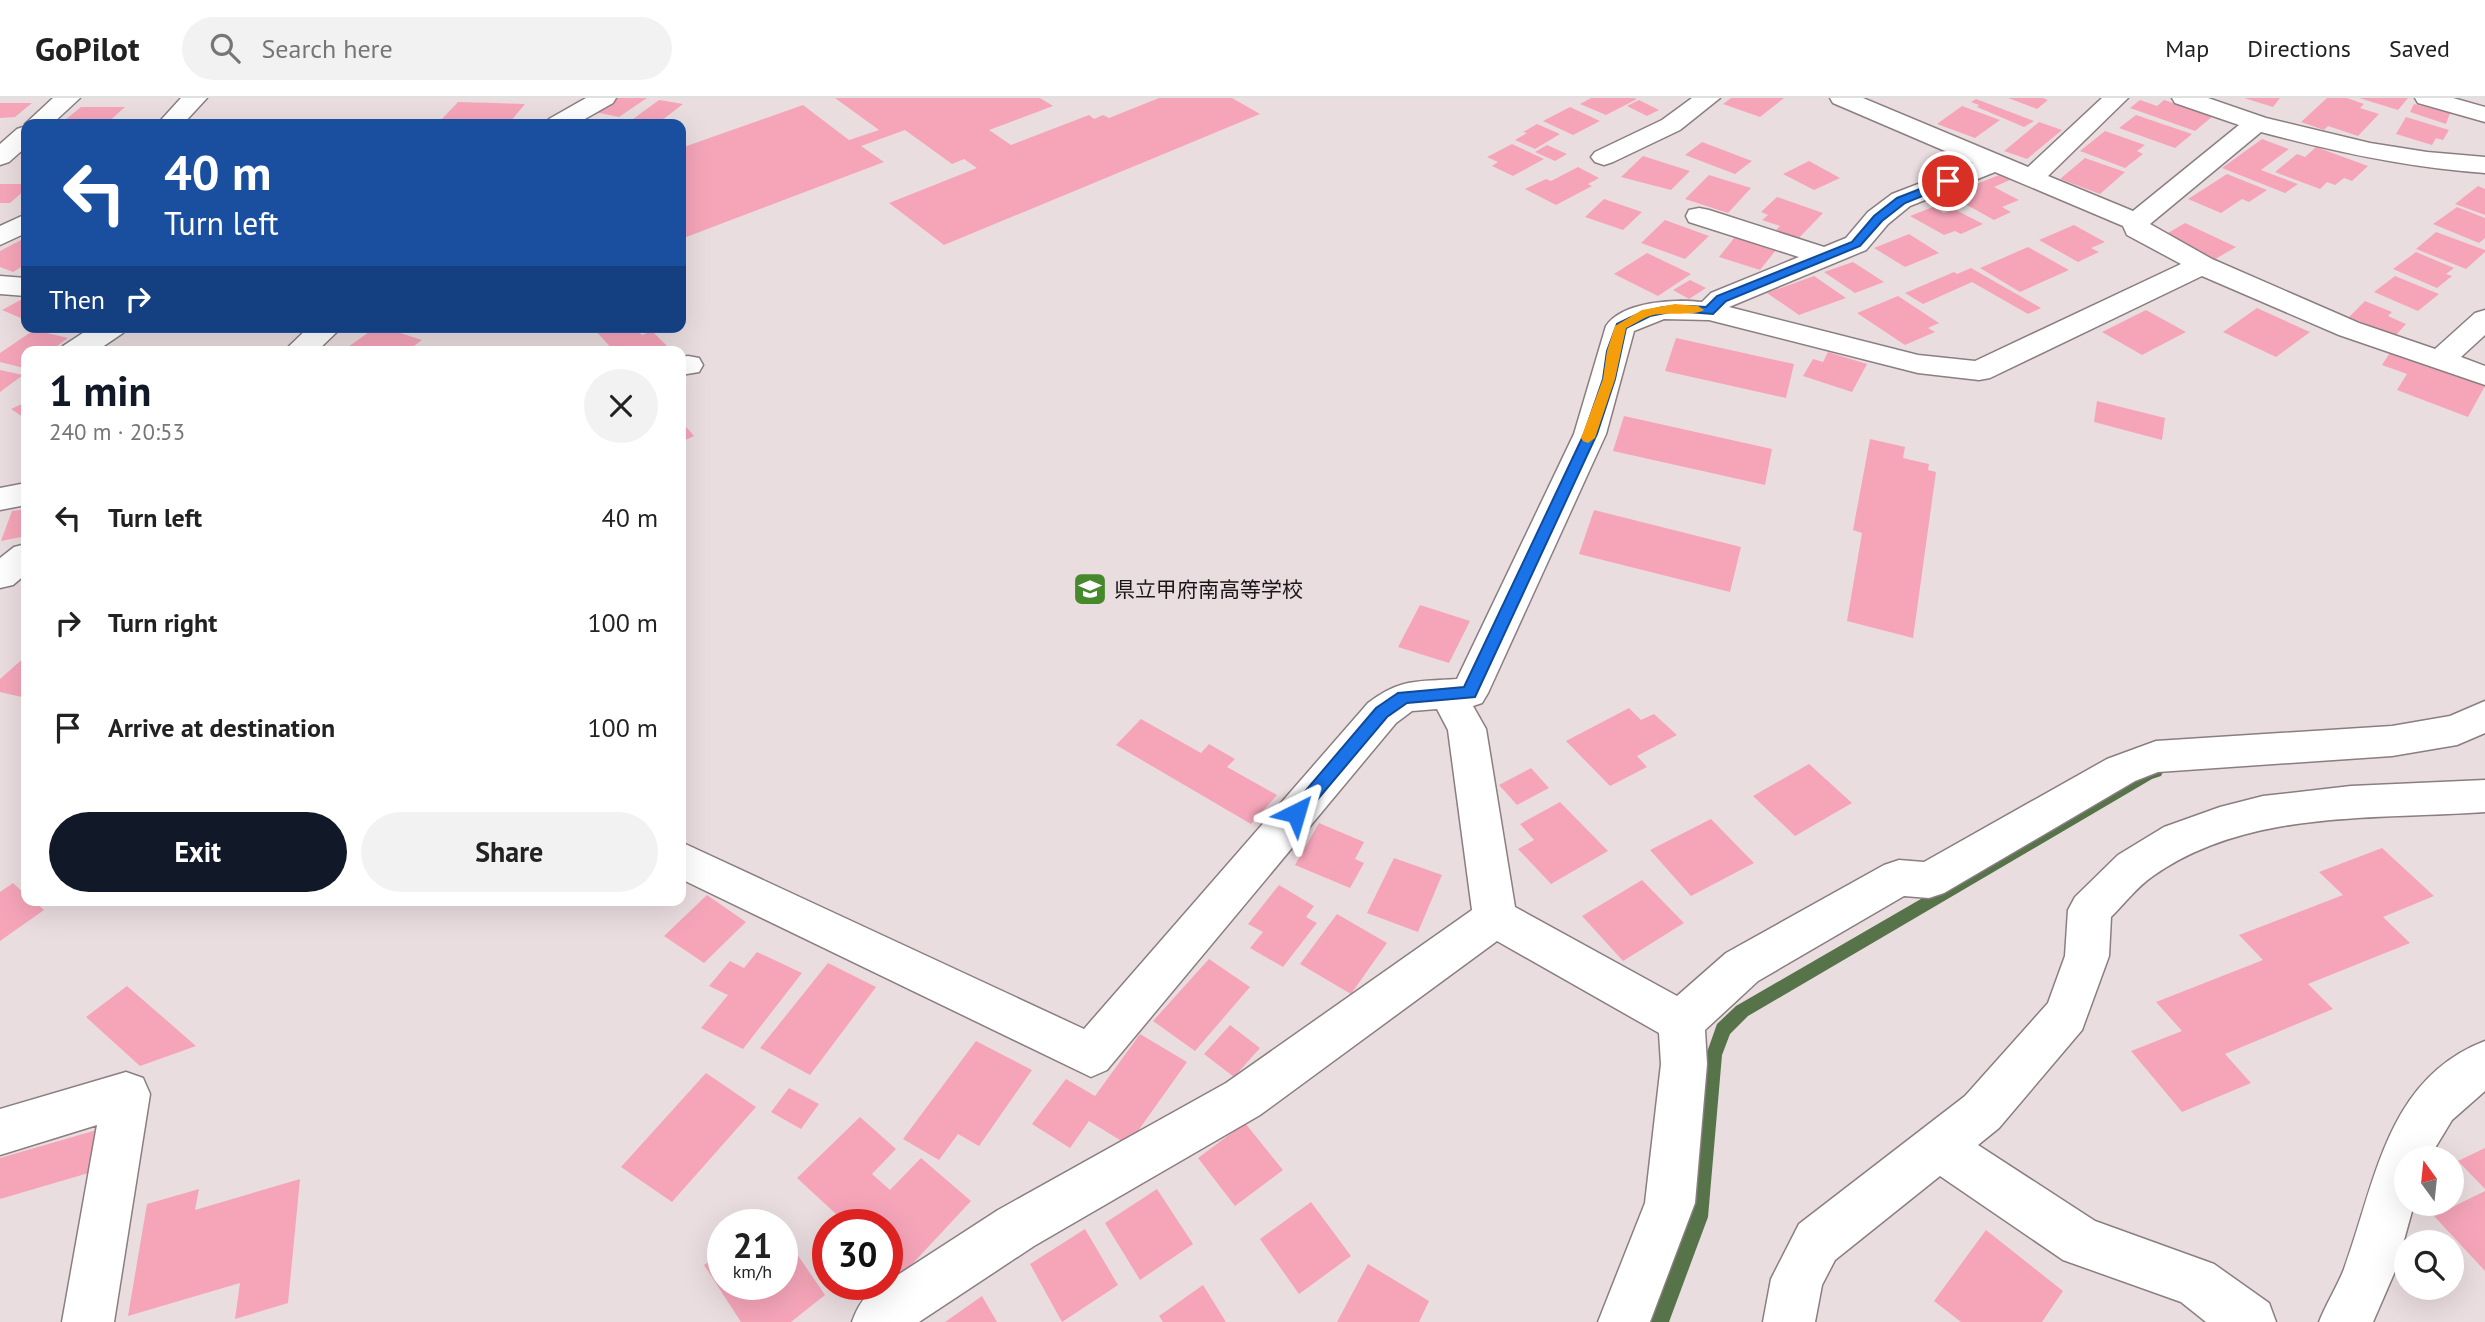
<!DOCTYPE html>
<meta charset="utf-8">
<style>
body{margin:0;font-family:"PT Sans","Noto Sans JP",sans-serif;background:#f2f2f2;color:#222;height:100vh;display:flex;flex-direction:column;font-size:26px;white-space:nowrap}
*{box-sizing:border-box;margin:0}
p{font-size:23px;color:#767676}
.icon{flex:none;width:38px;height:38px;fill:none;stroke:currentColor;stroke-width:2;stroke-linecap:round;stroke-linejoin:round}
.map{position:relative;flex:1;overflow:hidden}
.details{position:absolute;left:21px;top:248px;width:665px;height:560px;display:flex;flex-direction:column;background:#fff;border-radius:14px;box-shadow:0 7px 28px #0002}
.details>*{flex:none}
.hud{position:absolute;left:21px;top:21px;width:665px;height:214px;border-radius:14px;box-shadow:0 7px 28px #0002;background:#1a4fa0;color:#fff;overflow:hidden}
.needle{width:46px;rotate:345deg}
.controls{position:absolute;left:2394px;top:1048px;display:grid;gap:14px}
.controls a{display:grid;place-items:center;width:70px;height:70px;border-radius:50%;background:#fff;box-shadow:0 7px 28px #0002;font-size:35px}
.speed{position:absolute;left:707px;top:1111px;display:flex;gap:14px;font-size:35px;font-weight:700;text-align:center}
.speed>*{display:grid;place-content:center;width:91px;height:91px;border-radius:50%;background:#fff;box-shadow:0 7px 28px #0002;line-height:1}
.speed small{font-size:18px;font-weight:400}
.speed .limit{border:10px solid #d22;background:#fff;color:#111}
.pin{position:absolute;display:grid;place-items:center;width:60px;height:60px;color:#fff;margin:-30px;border:4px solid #fff;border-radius:50%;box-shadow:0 2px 7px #0007}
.me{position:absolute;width:77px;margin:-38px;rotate:40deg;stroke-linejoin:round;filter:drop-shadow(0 0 5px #0008)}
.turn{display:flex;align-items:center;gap:24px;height:147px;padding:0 28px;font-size:32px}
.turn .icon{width:91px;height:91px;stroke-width:2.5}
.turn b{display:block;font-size:49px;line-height:60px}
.then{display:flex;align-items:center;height:66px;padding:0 28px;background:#0003;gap:14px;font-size:26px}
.round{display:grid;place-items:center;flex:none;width:74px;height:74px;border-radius:37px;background:#f2f2f2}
.head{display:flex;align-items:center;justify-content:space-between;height:119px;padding:0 28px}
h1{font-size:42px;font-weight:800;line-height:52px;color:#111827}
.cta{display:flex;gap:14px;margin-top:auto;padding:14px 28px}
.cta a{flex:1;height:80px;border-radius:42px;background:#111827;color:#fff;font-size:28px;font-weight:800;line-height:80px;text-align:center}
.cta a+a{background:#f2f2f2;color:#222}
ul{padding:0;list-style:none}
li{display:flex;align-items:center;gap:21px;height:105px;padding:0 28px}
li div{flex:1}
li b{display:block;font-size:26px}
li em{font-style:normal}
header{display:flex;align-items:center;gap:42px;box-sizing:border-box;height:98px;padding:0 35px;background:#fff;border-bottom:2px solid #e0e0e0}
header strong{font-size:33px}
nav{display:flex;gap:38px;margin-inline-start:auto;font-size:24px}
.search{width:490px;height:63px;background:#f2f2f2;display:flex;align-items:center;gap:18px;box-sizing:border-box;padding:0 24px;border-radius:38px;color:#767676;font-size:26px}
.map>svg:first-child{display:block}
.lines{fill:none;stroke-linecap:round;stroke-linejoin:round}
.stream{fill:#56734a;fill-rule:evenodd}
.building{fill:#f6a5b9}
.minor-casing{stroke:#8a7e81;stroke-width:3}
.minor{fill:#fff;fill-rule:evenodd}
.route{fill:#1a73e8;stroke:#114b97;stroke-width:2}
.slow{fill:#f59e0b}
.labels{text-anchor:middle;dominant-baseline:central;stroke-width:5;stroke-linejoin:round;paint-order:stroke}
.poi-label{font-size:21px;fill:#1b1718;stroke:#eadde0;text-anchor:start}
</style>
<header>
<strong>GoPilot</strong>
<div class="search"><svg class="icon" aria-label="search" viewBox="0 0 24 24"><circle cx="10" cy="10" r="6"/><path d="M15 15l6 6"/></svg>Search here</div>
<nav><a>Map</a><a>Directions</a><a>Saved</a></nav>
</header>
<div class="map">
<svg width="2485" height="1224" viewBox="0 0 2485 1224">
<rect width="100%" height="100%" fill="#eadde0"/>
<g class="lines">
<path class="stream" d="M2156 668 2161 670 2163 674 2161 678 2152 681 1748 918 1730 936 1722 957 1708 1119 1669 1224H1649L1690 1119 1706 957 1717 926 1736 908 2142 673Z"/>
</g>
<path class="building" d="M615 0H647L619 19 595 14Z
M835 0H1040L1053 8 989 32 1011 47 1089 17 1094 21 1103 17 1109 20 1159 0H1232L1260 16 944 147 889 105 977 70 964 61 952 66 905 32 861 48 884 64 681 141V50L803 7 849 42 879 32Z
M1591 0H1634L1637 1 1606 17 1580 6Z
M1731 0H1784L1760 19 1723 6Z
M2008 0H2043L2048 2 2037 11Z
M2244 0H2280L2273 9Z
M2327 0H2347L2364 6 2360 10 2379 16 2358 38 2328 28 2324 32 2301 24Z
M2359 0H2408L2398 12Z
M1976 1 2034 23 2024 29 1977 9 1979 7 1971 4Z
M659 2 683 6 657 26 633 21Z
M1639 2 1659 12 1647 18 1627 8Z
M2140 2 2157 8 2164 2 2213 18 2195 33 2130 10Z
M458 4 525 6 510 24 441 22Z
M0 5H32L15 19 0 20Z
M2414 6 2450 15 2446 26 2410 14Z
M1962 8 2000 22 1975 40 1937 26Z
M81 9H125L106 26H84L88 22H65Z
M1570 9 1600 23 1573 37 1543 23Z
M2136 17 2192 36 2175 50 2119 30Z
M2406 19 2449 32 2443 42 2436 40 2432 47 2396 36Z
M2039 24 2062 32 2027 61 2004 53Z
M1537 26 1560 36 1535 51 1515 42 1527 35 1523 34Z
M2105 33 2145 47 2137 53 2143 56 2125 70 2080 53Z
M2262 41 2289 51 2261 72 2298 86 2285 95 2222 70Z
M1702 44 1752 63 1735 76 1685 57Z
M1512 46 1544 61 1513 78 1492 68 1498 64 1487 59Z
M1547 47 1567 56 1555 63 1535 54Z
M2316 49 2368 68 2352 83 2344 80 2335 87 2327 84 2320 91 2275 74 2297 56 2305 59Z
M1643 58 1690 73 1671 92 1621 79Z
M2085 60 2125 74 2100 96 2060 81Z
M1809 63 1840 80 1814 92 1783 76Z
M1578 69 1599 80 1588 86 1592 88 1556 107 1525 91 1546 81 1551 83Z
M2227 76 2267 92 2249 104 2242 101 2221 115 2188 101Z
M1709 77 1751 90 1728 115 1685 101Z
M1999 77 2010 82 1994 89 2019 102 2002 109 2011 114 1994 122 1949 97Z
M0 86H26V91L10 105H0Z
M2478 88 2485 91V117L2455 106Z
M1777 99 1823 115 1798 141 1775 133 1780 128 1762 122 1768 117 1761 114Z
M1604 101 1642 114 1623 132 1585 119Z
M1933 109 1944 115 1954 111 1983 126 1961 136 1955 133 1944 137 1910 118Z
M2457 109 2485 120V140L2479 145 2433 126Z
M1665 122 1709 138 1685 161 1641 145Z
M2185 125 2236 149 2212 163 2161 139Z
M2074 127 2105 144 2091 150 2099 154 2078 164 2039 142Z
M2436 134 2485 152V154L2466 171 2416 151Z
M1909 136 1939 155 1905 169 1874 150Z
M1735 139 1776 152 1760 172 1719 159Z
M21 142 26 143V166L13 174 0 169V153Z
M2028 149 2069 172 2020 194 1980 170Z
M2416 154 2454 170 2446 176 2452 178 2437 190 2393 171Z
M1647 155 1691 176 1658 198 1614 176Z
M1853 164 1884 184 1855 195 1824 174Z
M1971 170 2041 210 2028 216 1972 184 1923 206 1905 195 1954 174 1957 176Z
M1814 178 1846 200 1799 217 1767 195Z
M2395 178 2439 196 2418 213 2374 194Z
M1690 182 1706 190 1689 201 1673 192Z
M1898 198 1939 225 1928 230 1935 234 1905 247 1857 215Z
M26 199V220L23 221 2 212Z
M2365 203 2392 214 2388 218 2406 226 2395 238 2349 219Z
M2257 210 2310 234 2276 259 2223 234Z
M2146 212 2186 234 2142 257 2102 234Z
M376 229H382L422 242 406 254H341Z
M597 229H634L642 237 652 233 670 251 664 254H615L594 231Z
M34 232 68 240 49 254H26L24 270 0 264V255Z
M1676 240 1794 266 1786 300 1665 273Z
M2391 253 2485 288 2468 319 2397 292 2407 276 2382 267Z
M1828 254 1867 266 1852 294 1803 278 1813 261 1823 264Z
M0 272 23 277 0 294Z
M2097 303 2165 320 2162 342 2094 324Z
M26 304V321L11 311Z
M1624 318 1772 351 1765 387 1613 353Z
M681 323 694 338 681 344Z
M1870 341 1905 349 1903 360 1929 366 1928 372 1936 374 1913 540 1847 523 1862 435 1853 432Z
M26 411V438L1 443 12 413Z
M1594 412 1741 449 1730 494 1579 456Z
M1420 507 1470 523 1449 565 1398 549Z
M26 558V600L0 594V581Z
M1629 610 1641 622 1654 616 1677 637 1637 658 1647 669 1610 688 1566 643Z
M1141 621 1201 655 1209 646 1235 661 1227 669 1277 697 1251 726 1116 647Z
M1809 666 1852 705 1795 738 1753 698Z
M1531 670 1549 690 1517 707 1499 687Z
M1560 704 1608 753 1551 786 1518 751 1534 742 1520 726Z
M1711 721 1754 765 1691 798 1650 752Z
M1319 725 1364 744 1355 761 1364 765 1350 790 1295 767Z
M2382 750 2434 798 2383 819 2410 845 2308 886 2333 911 2225 956 2251 985 2182 1014 2131 953 2182 933 2156 904 2263 862 2239 837 2343 797 2319 774Z
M1394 760 1442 777 1418 834 1367 815Z
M1642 782 1684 825 1623 863 1582 818Z
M13 785 26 797V803H34L44 812 0 843V794Z
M1279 787 1314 808 1306 819 1317 825 1283 869 1250 850 1263 834 1248 826Z
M707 797 746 824 704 865 664 838Z
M1337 816 1387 845 1351 896 1300 866Z
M757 854 802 875 743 951 701 930 728 897 709 888 730 863 744 870Z
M1209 861 1250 889 1195 953 1153 923Z
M828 865 876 889 810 977 760 950Z
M127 888 196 948 140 968 86 919Z
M1230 927 1260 950 1234 979 1204 956Z
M1140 936 1187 964 1128 1047 1089 1023 1070 1050 1032 1026 1066 981 1095 998Z
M976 943 1032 972 979 1048 958 1036 939 1062 903 1041Z
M706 975 756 1009 672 1104 621 1069Z
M789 990 819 1006 801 1031 771 1014Z
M860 1019 896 1051 872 1076 890 1092 921 1060 971 1103 902 1177 887 1163V1127H848L797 1080Z
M1245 1025 1283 1072 1235 1108 1198 1060Z
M100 1031 92 1074 0 1101V1060Z
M2485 1050V1091L2458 1063Z
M300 1081 288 1205 235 1221 240 1185 128 1218 147 1106 199 1091 195 1112Z
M1157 1091 1193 1146 1140 1182 1105 1125Z
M2485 1093V1173L2434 1118Z
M1311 1104 1351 1158 1299 1196 1260 1141Z
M769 1115 778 1127H752Z
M723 1130V1186H782V1134L825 1197 791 1224H741L704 1167 723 1154 713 1138Z
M1085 1131 1118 1187 1062 1224 1030 1166Z
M1986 1132 2063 1193 2042 1224H1961L1934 1203Z
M1368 1166 1429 1203 1419 1224H1337Z
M1203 1187 1226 1224H1163L1159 1218Z
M982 1198 997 1224H945Z"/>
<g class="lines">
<g class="minor-casing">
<path id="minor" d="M53 0H80L52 26H26V28L25 26Z
M181 0H207L183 26H164L161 22Z
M586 0H616L613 5 576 26H546L549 21Z
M1692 0H1720L1680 32 1613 64 1604 67 1595 64 1591 59 1595 54 1662 22Z
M1830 0H1863L2028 69 2102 0H2128L2048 78 2133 113 2239 27 2175 5 2172 0H2208L2266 20 2370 45 2427 54 2485 59V75C2409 70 2335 54 2261 34L2150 126 2212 161 2359 225 2435 251 2475 215 2485 212V237L2461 259 2485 268V287L2339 237 2202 178 1990 280 1979 282 1918 275 1709 222 1664 221 1634 233 1606 336 1488 595 1482 605 1473 608 1486 631 1515 809 1677 898 1726 855 1884 767 1899 762 1924 764 2107 661 2156 643 2392 628 2450 618 2485 603V635L2457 647 2392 658 2158 674 2135 683 1944 795 1929 800 1904 798 1758 883 1705 932 1707 966 1695 1105 1650 1224H1598L1645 1105 1661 966 1659 935 1497 843 1260 1017 1034 1148 919 1224H852C858 1207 868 1190 887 1186V1184L998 1112 1226 985 1472 812 1448 632 1437 611 1412 613 1396 625 1107 972 1091 979 681 781V744L1084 931 1368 605C1401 580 1417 584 1457 581L1574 336 1606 228C1623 203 1675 201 1702 204L1711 195 1799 159 1689 124 1686 118 1689 112 1699 110 1709 112 1824 149 1846 140 1868 114 1892 96 1973 65 1833 5ZM1995 74 2123 128 2127 137 2181 166 1975 263 1918 257 1729 209 1866 152 1888 126 1910 108Z
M2415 0H2453L2485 9V24L2418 5Z
M26 28V49L9 64 0 67V46L17 31Z
M26 116V135L0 147V128Z
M0 178 26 180V198L0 196Z
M92 229H128L123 235 95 254H59L63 248Z
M309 229H342L316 254H283Z
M688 258 699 260 703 267 699 274 681 277V259Z
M26 385V407L0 412V390Z
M26 446V476L13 487 0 490V460L14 449Z
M2485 682V714C2374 722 2248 711 2153 778 2137 789 2125 805 2111 819L2109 858 2082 932 1999 1030 1978 1047 2095 1123 2214 1166 2269 1205 2276 1224H2206L2181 1204 2063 1162 1940 1078 1835 1162 1822 1187 1815 1224H1763L1771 1181 1799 1126 1965 998 2048 905 2065 858 2068 812 2075 799 2118 757 2164 729 2220 709 2263 698 2351 688Z
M2485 943V993L2452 1022 2429 1060H2406V1106H2414L2396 1171 2373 1224H2319C2326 1206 2337 1189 2344 1171 2376 1084 2386 981 2485 943Z
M126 974 143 980 150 996 114 1224H62L97 1027 0 1057V1011Z"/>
</g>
<use href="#minor" class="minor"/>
</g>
<path class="route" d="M1948 80 1954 83 1952 86 1905 105 1882 123 1860 148 1726 203 1713 216 1675 213 1650 218 1626 230 1615 281 1597 336 1475 599 1407 605 1387 619 1302 720H1290L1288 715 1290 711 1376 610 1398 595 1464 589 1584 336 1603 281 1607 253 1617 226C1650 208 1669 206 1706 209L1717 198 1852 144 1874 118 1897 100Z"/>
<path class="slow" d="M1675 206 1698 208 1704 212C1695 218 1667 214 1653 217 1644 219 1635 226 1626 230L1615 281 1595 340 1588 345 1583 343 1581 340 1603 281 1607 253 1615 228 1642 212Z"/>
<defs>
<g id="school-square" transform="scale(1.75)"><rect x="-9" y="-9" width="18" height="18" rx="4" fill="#46892c" stroke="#eadde0"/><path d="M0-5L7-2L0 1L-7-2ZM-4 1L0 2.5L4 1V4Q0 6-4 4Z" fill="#fff"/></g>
</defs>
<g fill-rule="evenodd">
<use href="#school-square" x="1090" y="491"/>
</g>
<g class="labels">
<g class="poi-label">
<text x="1114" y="491">県立甲府南高等学校</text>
</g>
</g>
</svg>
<div class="controls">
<a><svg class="needle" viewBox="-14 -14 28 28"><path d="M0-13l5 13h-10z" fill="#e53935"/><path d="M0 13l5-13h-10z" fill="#767676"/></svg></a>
<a><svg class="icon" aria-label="search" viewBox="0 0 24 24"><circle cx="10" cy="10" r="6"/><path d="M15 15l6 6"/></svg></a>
</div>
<div class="speed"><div>21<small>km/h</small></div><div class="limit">30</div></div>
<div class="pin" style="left:1948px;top:83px;background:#d93025"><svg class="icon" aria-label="arrive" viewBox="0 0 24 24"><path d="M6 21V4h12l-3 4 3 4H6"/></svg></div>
<svg class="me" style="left:1296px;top:715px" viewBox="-20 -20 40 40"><path d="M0-17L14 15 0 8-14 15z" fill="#1a73e8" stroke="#fff" stroke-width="4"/></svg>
<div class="hud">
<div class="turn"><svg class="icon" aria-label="left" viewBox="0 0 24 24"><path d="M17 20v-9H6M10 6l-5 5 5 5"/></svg><div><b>40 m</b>Turn left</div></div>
<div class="then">Then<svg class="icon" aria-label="right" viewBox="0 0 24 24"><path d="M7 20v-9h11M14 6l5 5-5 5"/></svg></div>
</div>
<section class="details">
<div class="head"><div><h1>1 min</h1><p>240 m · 20:53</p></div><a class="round"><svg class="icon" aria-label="close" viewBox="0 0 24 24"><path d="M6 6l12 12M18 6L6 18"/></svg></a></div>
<ul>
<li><svg class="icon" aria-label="left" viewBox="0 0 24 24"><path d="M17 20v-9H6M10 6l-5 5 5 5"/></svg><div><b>Turn left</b></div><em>40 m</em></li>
<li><svg class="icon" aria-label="right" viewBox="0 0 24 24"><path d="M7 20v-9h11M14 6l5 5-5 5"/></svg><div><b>Turn right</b></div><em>100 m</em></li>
<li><svg class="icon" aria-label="arrive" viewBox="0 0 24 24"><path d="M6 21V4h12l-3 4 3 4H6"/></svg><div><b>Arrive at destination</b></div><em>100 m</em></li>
</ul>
<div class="cta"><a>Exit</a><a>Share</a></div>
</section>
</div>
